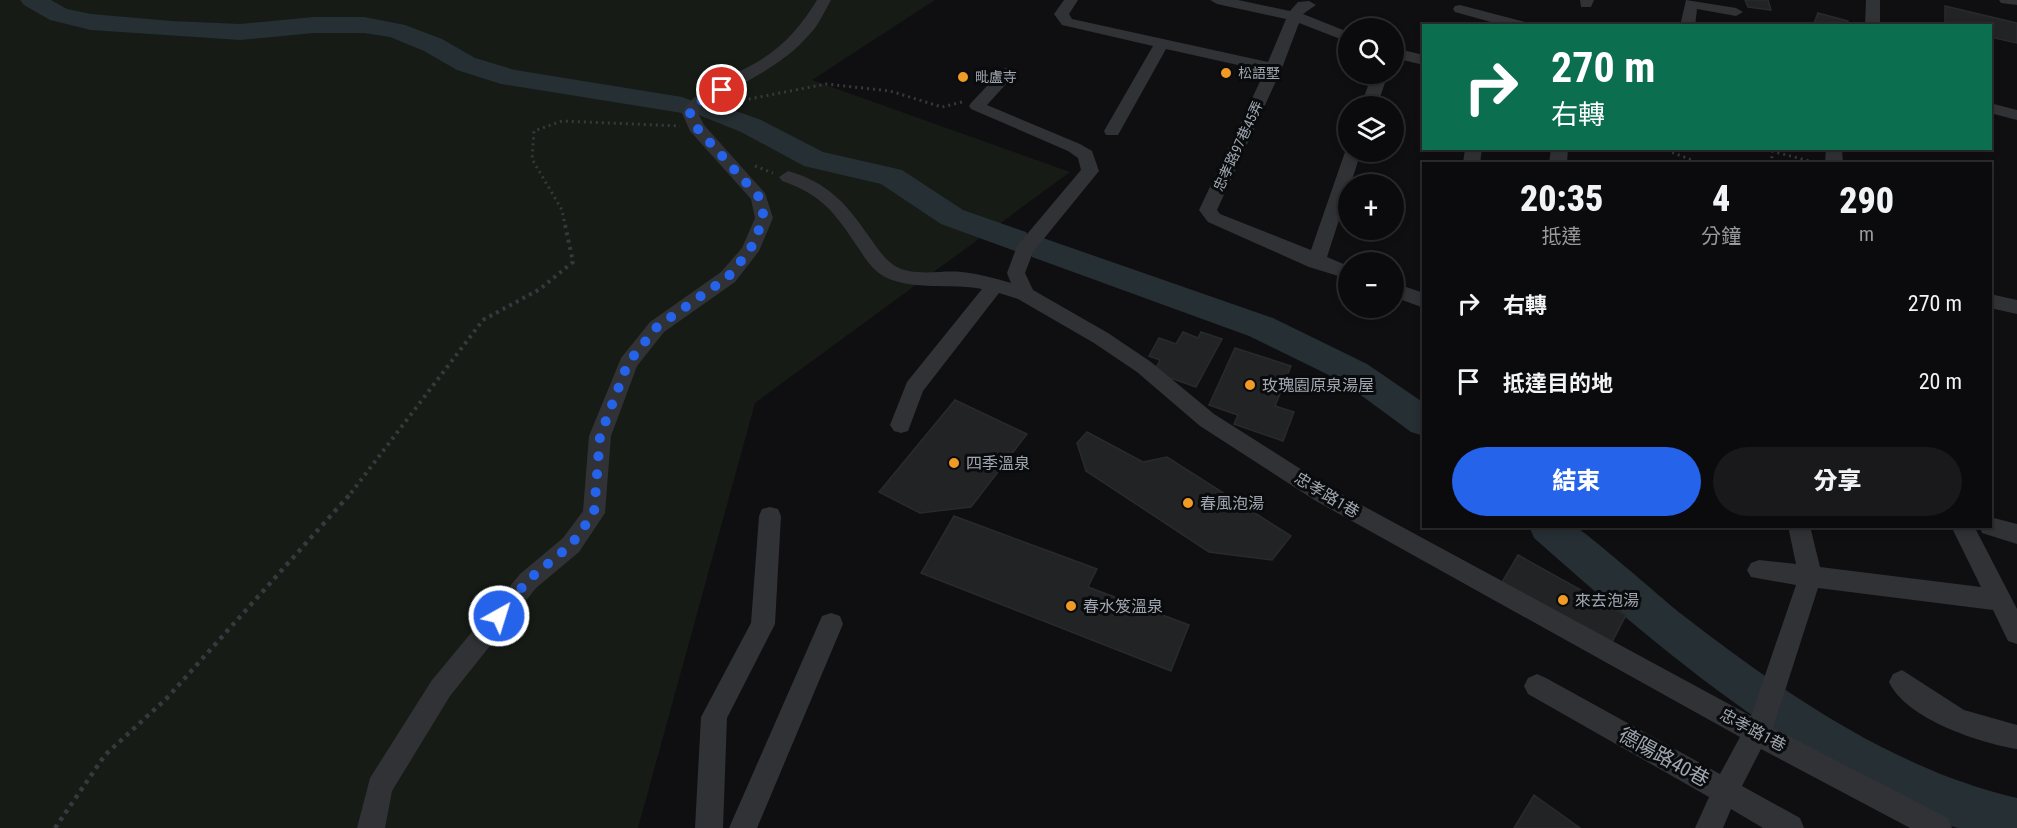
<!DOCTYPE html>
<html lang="zh-TW">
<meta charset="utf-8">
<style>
body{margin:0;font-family:"Roboto Condensed","Noto Sans TC",sans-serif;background:#19191b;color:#f1f3f6;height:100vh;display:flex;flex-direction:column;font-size:22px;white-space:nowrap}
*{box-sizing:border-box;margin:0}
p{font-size:20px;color:#9a9b9d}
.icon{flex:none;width:33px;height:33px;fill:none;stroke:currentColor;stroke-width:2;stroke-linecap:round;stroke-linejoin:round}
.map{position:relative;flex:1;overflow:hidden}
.drawer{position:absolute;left:1422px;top:162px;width:570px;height:366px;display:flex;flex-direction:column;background:#0b0b0d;border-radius:0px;box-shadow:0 3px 9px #0003,0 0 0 2px #2b2b2e}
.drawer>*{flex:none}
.guide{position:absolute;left:1422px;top:24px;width:570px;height:126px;border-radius:0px;box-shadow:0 3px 9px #0003,0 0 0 2px #2b2b2e;background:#0b6e4f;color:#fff;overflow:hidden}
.fabs{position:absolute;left:1338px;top:18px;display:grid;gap:12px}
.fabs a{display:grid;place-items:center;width:66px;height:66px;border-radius:50%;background:#0b0b0d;box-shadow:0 3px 9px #0003,0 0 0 2px #2b2b2e;font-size:30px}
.pin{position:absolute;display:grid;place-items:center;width:51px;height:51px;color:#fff;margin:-26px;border:3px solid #fff;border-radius:50%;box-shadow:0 2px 6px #0007}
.me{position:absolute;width:66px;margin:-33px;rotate:39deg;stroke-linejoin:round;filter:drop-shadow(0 0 4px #0008)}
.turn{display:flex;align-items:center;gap:21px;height:126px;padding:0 30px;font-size:27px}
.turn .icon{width:78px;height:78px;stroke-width:2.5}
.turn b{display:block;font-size:42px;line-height:51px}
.eta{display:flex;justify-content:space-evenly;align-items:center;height:102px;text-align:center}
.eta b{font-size:36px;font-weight:800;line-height:42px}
.button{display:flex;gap:12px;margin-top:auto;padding:12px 30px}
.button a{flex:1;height:69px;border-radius:36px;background:#2563eb;color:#fff;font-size:24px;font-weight:800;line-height:69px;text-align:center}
.button a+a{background:#19191b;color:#f1f3f6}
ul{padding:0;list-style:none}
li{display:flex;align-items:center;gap:18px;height:78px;padding:0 30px}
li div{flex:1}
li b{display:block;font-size:22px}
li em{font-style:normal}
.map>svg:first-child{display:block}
.green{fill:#161b16}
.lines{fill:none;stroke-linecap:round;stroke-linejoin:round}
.river{fill:#262f34;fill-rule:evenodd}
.building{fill:#222325;stroke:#292a2d;stroke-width:1.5}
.path-far2{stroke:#36393d;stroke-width:3;stroke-dasharray:2 4;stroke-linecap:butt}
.path-far1{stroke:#36393d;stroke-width:4;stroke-dasharray:3 4.5;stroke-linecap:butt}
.path{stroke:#36393d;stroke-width:4.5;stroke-dasharray:4 5;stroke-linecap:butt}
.minor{fill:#303236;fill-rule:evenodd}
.route{stroke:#2563eb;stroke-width:10;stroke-dasharray:0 18}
.poi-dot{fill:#f19b27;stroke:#0a0b0c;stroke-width:2}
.labels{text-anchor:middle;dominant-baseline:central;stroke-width:6;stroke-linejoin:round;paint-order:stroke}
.far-poi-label{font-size:14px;fill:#a0a7b2;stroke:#0a0b0c;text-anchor:start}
.far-street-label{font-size:14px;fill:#a0a7b2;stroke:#0a0b0c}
.poi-label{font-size:16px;fill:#a0a7b2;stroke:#0a0b0c;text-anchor:start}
.street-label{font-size:16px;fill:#a0a7b2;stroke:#0a0b0c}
.near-street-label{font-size:20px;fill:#a0a7b2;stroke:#0a0b0c}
</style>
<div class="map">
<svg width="2017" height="828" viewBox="0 0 2017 828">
<rect width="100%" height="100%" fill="#0f0f11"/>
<path class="green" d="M0 0H935L812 80 1070 172 755 403 638 828H0Z"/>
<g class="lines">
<path class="river" d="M20 0H51L67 9 91 14 171 21 240 24 314 17H364L405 25 442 39 475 58 515 70 682 97 693 101 701 100 711 102 761 120 823 152 902 170 963 210 1026 232 1031 240 1026 248 1015 251 941 224 881 184 804 166 741 132 689 111 682 113 501 84 457 70 424 51 390 37 364 33H314L240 40 91 30 50 20 24 5Z
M1043 238 1273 318 1367 364 1424 403V436L1411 432 1343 382 1249 336 1032 257 1027 249 1032 241Z
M1529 526C1543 526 1561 523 1574 526 1583 529 1665 601 1680 613 1781 691 1892 769 2017 798V828C1998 828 1976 828 1958 828 1936 823 1892 799 1870 788 1746 722 1639 631 1534 538Z"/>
</g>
<path class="building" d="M1745 0H1768L1771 10 1748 7Z
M1945 6 2017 23V43L1990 37V26H1945Z
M1818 13 1848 21 1846 26H1813Z
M1183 332 1198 338 1201 332 1222 339 1196 387 1154 372 1160 360 1149 356 1159 338 1176 344Z
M1235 348 1291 366 1275 406 1294 412 1283 441 1234 424 1238 415 1209 405Z
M955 400 1027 434 971 507 920 513 879 492Z
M1087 432 1143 462 1167 457 1291 536 1272 560 1209 552 1086 471 1077 443Z
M954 516 1097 569 1088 587 1189 625 1171 671 921 573Z
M1518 555 1626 615 1610 646 1501 584Z
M1534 795 1580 828H1514Z"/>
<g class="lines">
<path class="path-far2" d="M731 100 739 101 826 84 890 91 942 107 962 102
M1661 148 1702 164
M1760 148 1817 163
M1770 164 1773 153
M755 166 773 173
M564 221 562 210 532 159 534 131 562 121 680 126"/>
<path class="path-far1" d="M351 493 483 320 540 289 573 262 564 220"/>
<path class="path" d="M55 828 105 755 167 698 352 492"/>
<path class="minor" d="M817 0H831C824 12 819 25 809 35 780 68 738 85 701 107L698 113 704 125 765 193 773 218 759 251 735 282 664 332 637 366 611 436 605 513 579 552 536 588 450 696 392 791 385 828H357L370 778 432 680 520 574 563 538 583 511 589 436 621 358 650 322 721 272 742 248 755 218 751 199 690 131 682 113C696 87 734 76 759 61 785 45 801 26 817 0Z
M1064 0H1078L1069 14 1072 19 1268 62 1286 19 1217 4 1210 0H1238L1290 11 1298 2 1309 1 1316 5 1303 14 1348 32V42L1299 23 1282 68 1217 210 1220 214 1311 250 1345 152 1348 148V152H1361L1327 257 1348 266V279L1309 267 1208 222 1199 210 1265 71 1166 49 1118 135H1106L1104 131 1153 46 1062 25 1054 14Z
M1580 0H1594L1591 7H1581Z
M1686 0 1736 8 1743 12 1736 16 1697 9 1695 26H1680Z
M1866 0H1880V26H1865Z
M1999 0H2017V5L2001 3Z
M1460 5 1529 23 1531 26H1505L1455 12 1453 9 1455 6Z
M1394 48 1424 55V65L1394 58Z
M1009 67 1017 72 987 105 1080 144 1092 151 1099 171 1033 252 1025 273 1033 290 1108 333 1151 362 1214 414 1332 489 1751 716 1796 585 1751 577 1747 570 1751 563 1759 560 1796 564 1788 526H1810L1820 567 1981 587 1951 526H1974L2017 609V644L2008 641 1993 610 1818 588 1773 728 1948 818 1952 828H1910L1761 749 1742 786 1800 818 1804 828H1763L1731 809 1723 828H1695L1709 797 1528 694 1524 686 1528 678 1537 674 1546 678 1720 774 1740 737 1316 501 1200 426 1137 372 1094 343 1018 299 999 293 923 391 908 431 901 433 894 431 890 425 907 382 982 289C950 283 914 291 885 277 872 270 865 258 857 246 835 213 821 194 782 181L779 177 788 171C827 182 846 203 868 235 876 246 883 258 895 266 914 277 941 270 962 272 979 274 995 278 1011 283L1007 273 1017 246 1081 170 1078 158 1068 151 971 109 969 106 971 103 1003 69Z
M1372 74H1388L1377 106H1361Z
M1990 103 2017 110V120L1990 113Z
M1465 148H1482L1480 164H1463Z
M1551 148H1568L1567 164H1549Z
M1826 148H1842L1843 164H1825Z
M1394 283 1424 293V308L1394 297Z
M1990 294 2017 300V314L1990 308Z
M770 507 778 509 781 516 775 624 727 718 723 828H695L701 717 751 623 759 516 762 509Z
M1990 517 2017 524V544L1982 533 1979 526H1990Z
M831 613 840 616 843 624 757 828H729L822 616Z
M1902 670 1964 710 2017 725V749C1980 743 1906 719 1889 682L1893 674Z"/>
</g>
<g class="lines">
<path class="route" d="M499 616 528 580 571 545 594 513 600 436 628 363 657 327 728 277 750 250 764 218 759 197 696 127 690 113 695 104 722 90"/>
</g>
<g class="poi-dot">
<circle cx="1226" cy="73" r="6"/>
<circle cx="963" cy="77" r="6"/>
<circle cx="1250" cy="385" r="6"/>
<circle cx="954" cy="463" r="6"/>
<circle cx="1188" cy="503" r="6"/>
<circle cx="1563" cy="600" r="6"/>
<circle cx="1071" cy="606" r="6"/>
</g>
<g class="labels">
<g class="far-poi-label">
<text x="1238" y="73">松語墅</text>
<text x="975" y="77">毗盧寺</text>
</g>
<g class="far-street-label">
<text transform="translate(1238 146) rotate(-65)">忠孝路97巷45弄</text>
</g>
<g class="poi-label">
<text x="1262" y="385">玫瑰園原泉湯屋</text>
<text x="966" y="463">四季溫泉</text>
<text x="1200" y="503">春風泡湯</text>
<text x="1575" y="600">來去泡湯</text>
<text x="1083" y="606">春水笈溫泉</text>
</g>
<g class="street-label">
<text transform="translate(1327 495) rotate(31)">忠孝路1巷</text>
<text transform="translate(1753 730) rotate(28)">忠孝路1巷</text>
</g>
<g class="near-street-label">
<text transform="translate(1664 757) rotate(29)">德陽路40巷</text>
</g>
</g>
</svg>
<div class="fabs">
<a><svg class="icon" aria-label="search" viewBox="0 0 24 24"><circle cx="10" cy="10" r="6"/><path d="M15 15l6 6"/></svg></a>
<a><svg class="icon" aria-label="layers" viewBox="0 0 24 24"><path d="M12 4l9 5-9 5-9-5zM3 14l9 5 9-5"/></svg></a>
<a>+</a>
<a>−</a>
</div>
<div class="pin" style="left:722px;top:90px;background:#d93025"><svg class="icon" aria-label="arrive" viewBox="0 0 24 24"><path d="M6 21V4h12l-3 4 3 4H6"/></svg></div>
<svg class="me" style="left:499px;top:616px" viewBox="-20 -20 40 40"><circle r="17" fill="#2563eb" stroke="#fff" stroke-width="3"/><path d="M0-11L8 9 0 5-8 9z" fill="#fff"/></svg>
<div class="guide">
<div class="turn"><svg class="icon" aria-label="right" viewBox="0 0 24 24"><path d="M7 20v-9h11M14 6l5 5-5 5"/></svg><div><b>270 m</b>右轉</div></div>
</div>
<section class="drawer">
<div class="eta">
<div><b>20:35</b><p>抵達</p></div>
<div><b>4</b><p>分鐘</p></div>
<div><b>290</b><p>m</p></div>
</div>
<ul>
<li><svg class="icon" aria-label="right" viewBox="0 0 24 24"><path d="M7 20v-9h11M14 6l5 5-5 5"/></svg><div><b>右轉</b></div><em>270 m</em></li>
<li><svg class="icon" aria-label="arrive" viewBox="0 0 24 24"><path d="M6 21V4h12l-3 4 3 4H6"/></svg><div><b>抵達目的地</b></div><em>20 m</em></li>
</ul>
<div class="button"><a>結束</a><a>分享</a></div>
</section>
</div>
